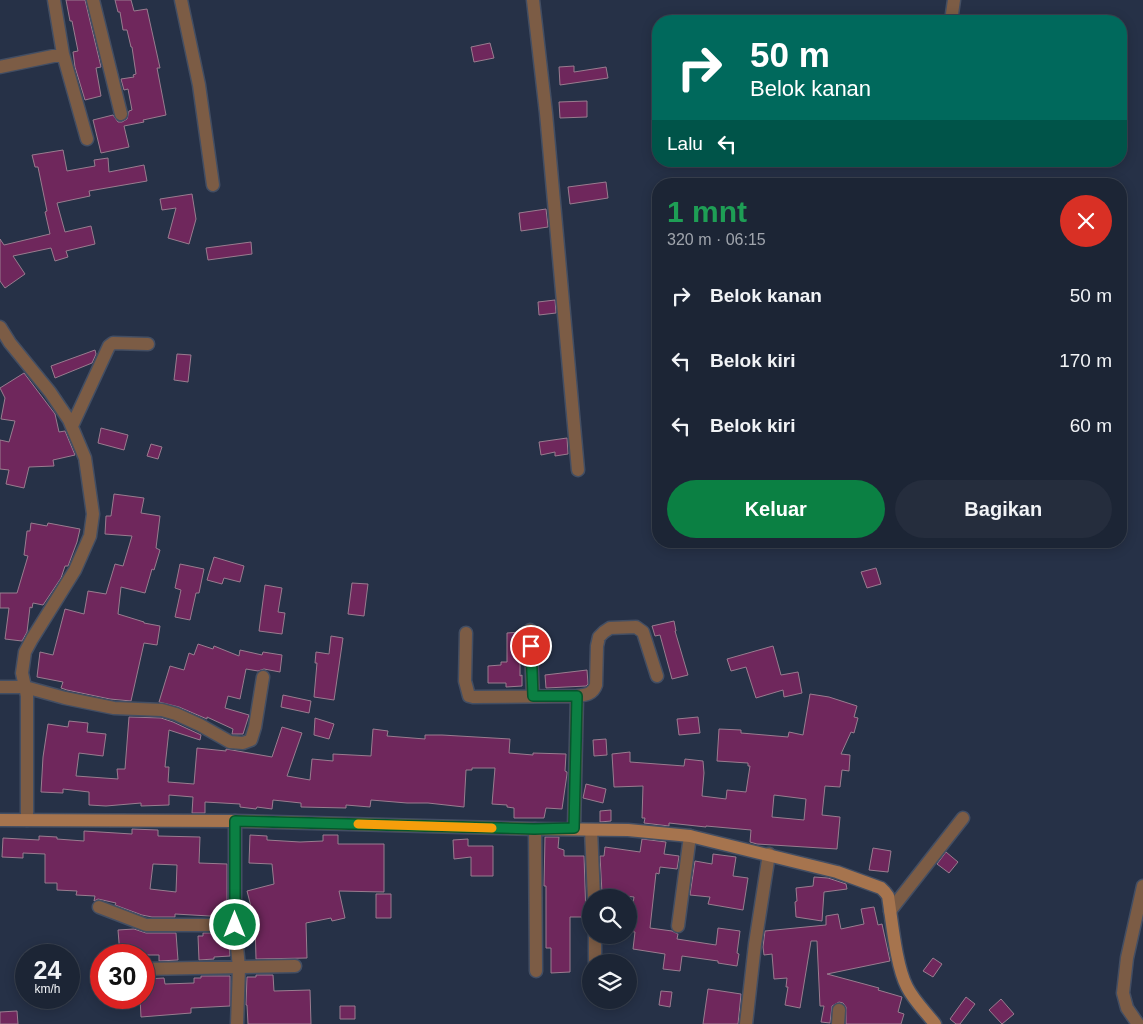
<!DOCTYPE html>
<html lang="id">
<meta charset="utf-8">
<style>
body{margin:0;font-family:Arial,sans-serif;background:#252d3d;color:#f1f3f6;height:100vh;display:flex;flex-direction:column;font-size:19px;white-space:nowrap}
*{box-sizing:border-box;margin:0}
p{font-size:16px;color:#a0a5ad}
.icon{flex:none;width:28px;height:28px;fill:none;stroke:currentColor;stroke-width:2;stroke-linecap:round;stroke-linejoin:round}
.map{position:relative;flex:1;overflow:hidden}
.drawer{position:absolute;left:652px;top:178px;width:475px;height:370px;display:flex;flex-direction:column;background:#1c2535;border-radius:20px;box-shadow:0 2px 12px #0003,0 0 0 1px #3a4250}
.drawer>*{flex:none}
.top-card{position:absolute;left:652px;top:15px;width:475px;height:152px;border-radius:20px;box-shadow:0 2px 12px #0003,0 0 0 1px #3a4250;background:#00695c;color:#fff;overflow:hidden}
.buttons{position:absolute;left:582px;top:889px;display:grid;gap:10px}
.buttons a{display:grid;place-items:center;width:55px;height:55px;border-radius:50%;background:#1c2535;box-shadow:0 2px 12px #0003,0 0 0 1px #3a4250;font-size:25px}
.speed{position:absolute;left:15px;top:944px;display:flex;gap:10px;font-size:25px;font-weight:700;text-align:center}
.speed>*{display:grid;place-content:center;width:65px;height:65px;border-radius:50%;background:#1c2535;box-shadow:0 2px 12px #0003,0 0 0 1px #3a4250;line-height:1}
.speed small{font-size:12px;font-weight:400}
.speed .limit{border:8px solid #d22;background:#fff;color:#111}
.pin{position:absolute;display:grid;place-items:center;width:42px;height:42px;color:#fff;margin:-21px;border:2px solid #fff;border-radius:50%;box-shadow:0 1px 5px #0007}
.me{position:absolute;width:55px;margin:-28px;rotate:0deg;stroke-linejoin:round;filter:drop-shadow(0 0 4px #0008)}
.turn{display:flex;align-items:center;gap:18px;height:105px;padding:0 15px;font-size:22px}
.turn .icon{width:65px;height:65px;stroke-width:2.5}
.turn b{display:block;font-size:35px;line-height:42px}
.then{display:flex;align-items:center;height:48px;padding:0 15px;background:#0003;gap:10px;font-size:19px}
.round{display:grid;place-items:center;flex:none;width:52px;height:52px;border-radius:26px;background:#252d3d}
.head{display:flex;align-items:center;justify-content:space-between;height:85px;padding:0 15px}
h1{font-size:30px;font-weight:700;line-height:38px;color:#1e9e55}
.button{display:flex;gap:10px;margin-top:auto;padding:10px 15px}
.button a{flex:1;height:58px;border-radius:30px;background:#0b8043;color:#fff;font-size:20px;font-weight:700;line-height:58px;text-align:center}
.button a+a{background:#252d3d;color:#f1f3f6}
ul{padding:0;list-style:none}
li{display:flex;align-items:center;gap:15px;height:65px;padding:0 15px}
li div{flex:1}
li b{display:block;font-size:19px}
li em{font-style:normal}
.map>svg:first-child{display:block}
.building{fill:#6f275c;stroke:#997c8f;fill-rule:evenodd}
.lines{fill:none;stroke-linecap:round;stroke-linejoin:round}
.street-casing{stroke:#434e63;stroke-width:15}
.secondary-casing{stroke:#434e63;stroke-width:15}
.street{stroke:#7c5c45;stroke-width:12}
.secondary{stroke:#a6744e;stroke-width:12}
.route-casing{stroke:#07532c;stroke-width:12}
.route{stroke:#0b8043;stroke-width:9}
.slow{stroke:#f59e0b;stroke-width:9}
</style>
<div class="map">
<svg width="1143" height="1024" viewBox="0 0 1143 1024">
<rect width="100%" height="100%" fill="#263147"/>
<path class="building" d="M66 0H85L101 67 96 68 101 96 85 100 75 67 73 52 78 51 72 21H70Z
M115 0H131L134 11 147 9 160 68H157L166 115 143 120 144 122 124 126 129 147 101 153 93 120 113 115 118 122H122L127 119 129 111 132 110 128 89 124 90 121 79 134 77 133 75 136 74 132 47H131L127 30H123L120 12H118Z
M490 43 494 58 474 62 471 47Z
M574 66V72L606 67 608 78 560 85 559 67Z
M587 101V117L560 118 559 102Z
M63 150 67 171 95 166 94 160 108 158 109 172 144 165 147 181 89 191 90 196 57 203 65 232 91 226 95 244 66 251 68 257 55 261 51 248 13 256 25 274 5 288 0 281V239L4 245 50 234 45 212 47 211 38 167H35L32 155Z
M606 182 608 198 570 204 568 187Z
M192 194 196 219 189 244 168 238 176 208 162 210 160 199Z
M546 209 548 227 521 231 519 213Z
M251 242 252 254 208 260 206 248Z
M555 300 556 313 539 315 538 302Z
M95 350 96 354 92 363 55 378 51 366Z
M177 354 191 355 188 382 174 380Z
M24 373 55 414 59 432 65 431 75 455 53 460 54 466 29 467 24 488 6 484 9 470 0 469V440L9 442 15 421 1 419 5 398 0 388Z
M101 428 128 435 124 450 98 443Z
M567 438 568 454 555 456V452L541 455 539 442Z
M151 444 162 447 158 459 147 456Z
M114 494 144 498 141 513 160 516 156 548 160 550 154 570 152 569 145 593 121 587 118 614 144 622V623L160 626 157 645 144 643 131 701 110 699 67 690 61 688 63 682 37 677 40 652 53 655 65 609 84 614 88 591 106 594 115 564 123 566 132 536 105 534 106 516H111Z
M31 523 47 526 48 523 80 529 77 542 68 566H65L61 578 43 605 33 603 32 608 30 607 27 632 22 641 5 639 9 608H0V593H17L28 556 24 555 27 531H30Z
M214 557 244 566 240 582 224 578 222 584 207 580Z
M180 564 204 569 199 593H196L190 620 175 617 181 590 175 588Z
M876 568 881 584 867 588 861 572Z
M352 583 368 584 364 616 348 614Z
M265 585 282 588 278 612 285 613 282 634 259 631Z
M674 621 676 631H675L688 675 672 679 660 635 655 636 652 626Z
M521 632 522 653H520V676L522 675V686L506 687V683H488V666L501 665V662H507V633Z
M331 636 343 638 334 700 314 697 317 663H315L316 652 329 654Z
M198 644 213 649 214 646 239 656 240 650 262 655 263 652 282 655 280 672 264 669 258 671 246 669 240 699 228 696 225 708 249 715 243 734H232L233 729 207 717V719L179 707 159 702 170 666 184 670 189 653 194 655Z
M773 646 781 675 798 672 802 693 784 697 783 690 756 698 746 667 731 671 727 659Z
M587 670 588 684 586 686 546 688 545 675Z
M810 694 829 697 857 706 854 717 858 718 854 733 851 732 841 754 850 755 849 771 842 770 840 787 825 786 822 815 840 817 837 849 757 844 750 842 751 830 706 826V827L669 823V826L644 823 645 818H642L643 786 614 787 612 754 630 752V762L684 766 685 759 703 761 704 773 702 796 726 799 727 790 746 792 750 766H748V763L717 761 719 729 741 730V733L788 737 789 732 803 735ZM774 795 806 799 804 820 772 817Z
M283 695 311 701 309 713 281 707Z
M129 717 161 718 173 722 201 735 200 740 169 730 165 767H169L168 782 194 784 197 748 226 751V749L272 757 282 727 302 733 287 776 310 780 312 759 333 761V754L371 756 373 729 388 731 387 736 425 739V735H442L510 739 509 753 533 755V753L566 754 565 771 567 772V774L562 809 546 808 544 818H514V808L507 807V805L492 804 495 768H472V770H466L464 807 428 803H407L371 800 370 807 346 805V808L301 807V803L273 800 272 809 257 807 256 809 240 807V804L205 802V813H192L193 797 169 795V805L141 806V803L106 806 89 805V792L63 789V793L41 792 43 757 48 724 68 727 69 721 88 723 87 732 106 734 103 756 79 753 76 776 118 779 117 769H125Z
M698 717 700 733 679 735 677 719Z
M315 718 334 724 329 739 314 735Z
M606 739 607 755 594 756 593 740Z
M586 784 606 789 603 803 583 798Z
M611 810V821L600 822V811Z
M132 829 158 830V836L200 837 199 863 227 864V917L175 914V917H152L142 915 115 905 116 903 98 899 94 901 95 896 76 895 77 891 57 890V883H45V854L23 853V858L2 857 3 838 39 840V836L57 837V839L84 841V831L132 834ZM153 864 177 865 176 892 150 889Z
M250 835 267 836V840L300 842 323 841V835H338V844H384V892L339 891 345 918 332 921 331 918 306 923 307 958 256 959 255 922 247 891 274 884 272 864 249 863Z
M545 837H559L558 848 564 850V856H584L586 917H570V972L551 973V948H546V886H544Z
M468 839V846H493V876H471V857L454 859 453 840Z
M642 839 666 842 664 854 679 856 677 869 660 867 659 874 656 873 650 928 672 931 678 934 677 939 716 945 718 928 740 931 737 953 739 954 737 966 718 963V961L682 956 680 971 663 969 665 954 633 949 635 932 629 931 634 897 602 893 600 856H604L605 847 640 852Z
M873 848 891 851 888 872 869 870Z
M946 852 958 862 949 873 937 864Z
M713 854 736 857 733 876 748 878 743 910 708 904 710 897 690 895 695 861 712 864Z
M814 877 828 878 846 884 847 889 824 892 822 921 796 917 795 902 797 901 796 888 813 886Z
M376 894H391V918H376Z
M874 907 878 925 882 924 890 961 827 974 879 988 878 990 902 997 898 1012 904 1014 901 1024H846V1007L843 1003 839 1002 832 1006 830 1023 821 1022 824 1006H820L817 941H811L800 1008 785 1005 788 987H786L787 978 774 979 772 954 764 955 763 947 765 931 826 925V916L838 914 841 929 864 924 861 909Z
M134 929 146 933H176L178 960 159 961V955H120L118 930Z
M203 933H228L230 956 214 957V959L199 960 198 936H203Z
M933 958 942 964 933 977 923 971Z
M256 975H273L274 991 310 990 311 1024H248L247 1005H246L247 977H256Z
M201 976H230V1006L191 1008V1013L141 1017 140 998H144V979L164 978 165 984 194 983V978H201Z
M708 989 741 994 738 1024H703Z
M661 991 672 992 670 1007 659 1005Z
M966 997 975 1004 960 1024H956L950 1019Z
M1001 999 1014 1014 1002 1024 989 1010Z
M340 1006H355V1019H340Z
M17 1011 18 1024H0V1012Z"/>
<g class="lines">
<g class="street-casing">
<path id="street" d="M54 0 63 54 87 139
M93 0 121 114
M181 0 199 85 213 185
M533 0 546 113 578 470
M951 21 954 0
M0 67 63 54
M0 327 10 343 50 392 69 420 85 458 93 514 90 536 75 570 32 639 25 652 22 673 27 696V820
M72 426 109 346 113 343 148 344
M530 630 533 696
M466 633 465 681 469 696 473 697 577 696C586 695 593 694 596 685L597 646 599 637 604 632 610 628 636 627 643 632 657 676
M0 687H25L65 698 114 708 162 710 176 714 200 725 230 742 243 743 251 740 255 727 263 677
M235 821V925L239 968 237 1024
M574 828 577 696
M535 829 536 971
M591 830 594 898
M99 907 146 925H235
M890 911 963 818
M678 926 690 836
M595 935V962
M144 969 295 966
M746 1024 755 944 769 854
M838 1024 839 1010
M1138 1024 1127 1008 1123 993 1127 958 1143 886"/>
</g>
<g class="secondary-casing">
<path id="secondary" d="M0 820 235 821 535 829 628 830 690 836 837 872 881 888 885 892 888 896C892 921 896 966 907 987 914 1001 926 1012 935 1024"/>
</g>
<use href="#street" class="street"/>
<use href="#secondary" class="secondary"/>
</g>
<g class="lines">
<g class="route-casing">
<path id="route" d="M235 925V821L534 829 574 828 577 696H533L531 646"/>
</g>
<use href="#route" class="route"/>
<path class="slow" d="M358 824 492 828"/>
</g>
</svg>
<div class="buttons">
<a><svg class="icon" aria-label="search" viewBox="0 0 24 24"><circle cx="10" cy="10" r="6"/><path d="M15 15l6 6"/></svg></a>
<a><svg class="icon" aria-label="layers" viewBox="0 0 24 24"><path d="M12 4l9 5-9 5-9-5zM3 14l9 5 9-5"/></svg></a>
</div>
<div class="speed"><div>24<small>km/h</small></div><div class="limit">30</div></div>
<div class="pin" style="left:531px;top:646px;background:#d93025"><svg class="icon" aria-label="arrive" viewBox="0 0 24 24"><path d="M6 21V4h12l-3 4 3 4H6"/></svg></div>
<svg class="me" style="left:235px;top:925px" viewBox="-20 -20 40 40"><circle r="17" fill="#0b8043" stroke="#fff" stroke-width="3"/><path d="M0-11L8 9 0 5-8 9z" fill="#fff"/></svg>
<div class="top-card">
<div class="turn"><svg class="icon" aria-label="right" viewBox="0 0 24 24"><path d="M7 20v-9h11M14 6l5 5-5 5"/></svg><div><b>50 m</b>Belok kanan</div></div>
<div class="then">Lalu<svg class="icon" aria-label="left" viewBox="0 0 24 24"><path d="M17 20v-9H6M10 6l-5 5 5 5"/></svg></div>
</div>
<section class="drawer">
<div class="head"><div><h1>1 mnt</h1><p>320 m · 06:15</p></div><a class="round" style="background:#d93025;color:#fff"><svg class="icon" aria-label="close" viewBox="0 0 24 24"><path d="M6 6l12 12M18 6L6 18"/></svg></a></div>
<ul>
<li><svg class="icon" aria-label="right" viewBox="0 0 24 24"><path d="M7 20v-9h11M14 6l5 5-5 5"/></svg><div><b>Belok kanan</b></div><em>50 m</em></li>
<li><svg class="icon" aria-label="left" viewBox="0 0 24 24"><path d="M17 20v-9H6M10 6l-5 5 5 5"/></svg><div><b>Belok kiri</b></div><em>170 m</em></li>
<li><svg class="icon" aria-label="left" viewBox="0 0 24 24"><path d="M17 20v-9H6M10 6l-5 5 5 5"/></svg><div><b>Belok kiri</b></div><em>60 m</em></li>
</ul>
<div class="button"><a>Keluar</a><a>Bagikan</a></div>
</section>
</div>
